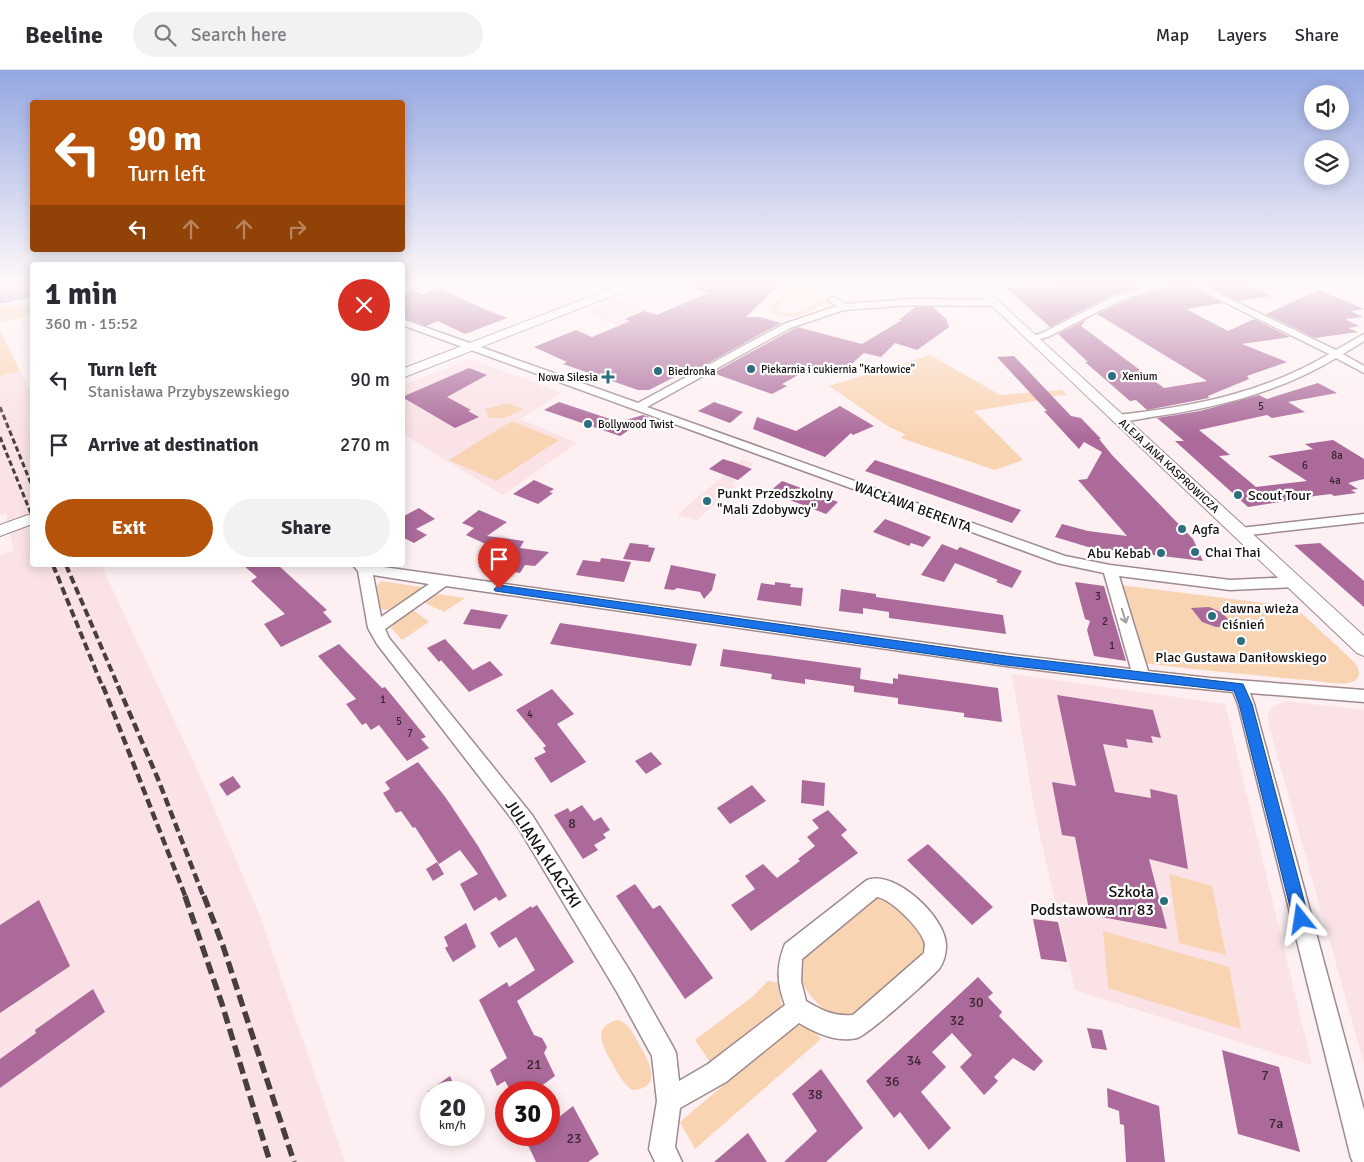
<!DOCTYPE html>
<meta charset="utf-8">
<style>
body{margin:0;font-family:Signika,sans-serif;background:#f2f2f3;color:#2b2b33;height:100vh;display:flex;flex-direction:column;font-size:19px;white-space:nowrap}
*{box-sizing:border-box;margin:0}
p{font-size:16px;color:#7c7c81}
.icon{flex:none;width:28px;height:28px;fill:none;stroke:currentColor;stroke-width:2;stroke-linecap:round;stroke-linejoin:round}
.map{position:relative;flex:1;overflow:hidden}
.side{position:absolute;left:30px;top:192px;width:375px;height:305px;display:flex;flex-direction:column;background:#fff;border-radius:5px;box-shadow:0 2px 12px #0003}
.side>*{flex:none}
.top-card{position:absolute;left:30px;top:30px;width:375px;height:152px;border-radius:5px;box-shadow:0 2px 12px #0003;background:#b45309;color:#fff;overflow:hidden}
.fabs{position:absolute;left:1304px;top:15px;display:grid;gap:10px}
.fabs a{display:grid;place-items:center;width:45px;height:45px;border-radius:50%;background:#fff;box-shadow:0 2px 12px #0003;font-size:25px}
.speed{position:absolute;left:420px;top:1011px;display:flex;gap:10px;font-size:25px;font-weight:700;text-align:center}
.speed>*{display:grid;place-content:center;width:65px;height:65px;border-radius:50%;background:#fff;box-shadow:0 2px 12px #0003;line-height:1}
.speed small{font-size:12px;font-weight:400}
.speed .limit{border:8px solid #d22;background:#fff;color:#111}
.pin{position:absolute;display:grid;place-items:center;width:42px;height:42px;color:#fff;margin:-51px -21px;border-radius:50% 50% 50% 0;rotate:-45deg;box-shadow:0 0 5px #0007}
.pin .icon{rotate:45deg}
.me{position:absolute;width:55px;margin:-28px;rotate:345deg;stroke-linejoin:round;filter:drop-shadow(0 0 4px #0008)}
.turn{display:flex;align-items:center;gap:18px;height:105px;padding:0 15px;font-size:22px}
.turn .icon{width:65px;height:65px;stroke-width:2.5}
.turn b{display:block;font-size:35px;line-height:42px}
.lanes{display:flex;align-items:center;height:48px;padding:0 15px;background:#0003;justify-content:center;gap:25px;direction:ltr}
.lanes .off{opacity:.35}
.round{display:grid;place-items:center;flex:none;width:52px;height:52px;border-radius:26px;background:#f2f2f3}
.summary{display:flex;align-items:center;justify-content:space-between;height:85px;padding:0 15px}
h1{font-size:30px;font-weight:800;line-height:38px}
.button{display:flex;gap:10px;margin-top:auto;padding:10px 15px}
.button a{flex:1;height:58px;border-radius:30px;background:#b45309;color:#fff;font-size:20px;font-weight:800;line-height:58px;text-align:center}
.button a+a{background:#f2f2f3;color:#2b2b33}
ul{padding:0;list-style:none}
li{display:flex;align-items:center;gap:15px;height:65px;padding:0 15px}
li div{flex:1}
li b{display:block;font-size:19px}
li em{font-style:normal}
header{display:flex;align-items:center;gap:30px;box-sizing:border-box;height:70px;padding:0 25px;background:#fff;border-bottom:1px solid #e1e1e2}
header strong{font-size:24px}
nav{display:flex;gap:28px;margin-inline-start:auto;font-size:18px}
.search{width:350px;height:45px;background:#f2f2f3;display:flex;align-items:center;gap:12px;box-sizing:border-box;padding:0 18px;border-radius:28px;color:#7c7c81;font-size:19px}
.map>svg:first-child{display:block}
.built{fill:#fae2e6}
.green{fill:#f9d4b3}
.water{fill:#b793d7;stroke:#876b9c}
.building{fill:#ab6a9a}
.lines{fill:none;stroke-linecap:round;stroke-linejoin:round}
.street-casing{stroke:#9f8a8e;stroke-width:3}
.secondary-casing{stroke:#9f8a8e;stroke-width:2}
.street{fill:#fff;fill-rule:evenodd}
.secondary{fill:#fff;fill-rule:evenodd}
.rail-far3{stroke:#473e40;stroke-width:3;stroke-dasharray:5.5 3;stroke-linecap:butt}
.rail-far2{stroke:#473e40;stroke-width:4;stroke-dasharray:8 4;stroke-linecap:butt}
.rail-far1{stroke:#473e40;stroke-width:4.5;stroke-dasharray:9 4.5;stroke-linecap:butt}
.rail{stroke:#473e40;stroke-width:5.5;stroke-dasharray:12 5.5;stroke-linecap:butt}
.oneway{stroke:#a29fa0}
.route{fill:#1a73e8;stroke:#114b97}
.poi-dot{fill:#2d6e81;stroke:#fff;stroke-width:2}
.labels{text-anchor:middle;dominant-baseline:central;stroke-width:4.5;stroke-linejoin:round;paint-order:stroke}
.far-poi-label{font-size:11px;fill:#160f11;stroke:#fff;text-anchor:start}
.number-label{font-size:11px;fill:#3b2633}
.far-street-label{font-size:11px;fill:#160f11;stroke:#fff}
.poi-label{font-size:14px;fill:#160f11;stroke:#fff;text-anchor:start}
.street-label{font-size:14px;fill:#160f11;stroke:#fff}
.near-number-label{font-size:14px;fill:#3b2633}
.near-street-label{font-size:16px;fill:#160f11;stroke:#fff}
.near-poi-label{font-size:16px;fill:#160f11;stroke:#fff;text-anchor:end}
</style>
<header>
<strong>Beeline</strong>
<div class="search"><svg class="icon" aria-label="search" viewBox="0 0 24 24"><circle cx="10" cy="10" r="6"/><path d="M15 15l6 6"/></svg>Search here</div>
<nav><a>Map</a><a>Layers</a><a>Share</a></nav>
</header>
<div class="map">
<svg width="1364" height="1092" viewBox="0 0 1364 1092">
<rect width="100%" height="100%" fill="#fef0f2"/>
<path class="built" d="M620 229 678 251 644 266 586 242Z
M0 261 32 325V495H101L199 703 260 846 345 1092H0V485L14 481 6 444 0 446Z
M467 290H473L562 323 520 349 577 373 503 425 403 364 402 316Z
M743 389 754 394 731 414 736 416 697 450 677 445Z
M1012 604 1225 634 1312 995 1075 920 1035 743Z
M1285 631 1364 640V993L1269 656 1268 644 1274 636Z"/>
<path class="green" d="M787 221 806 224 804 226 791 224 778 237 779 241C794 248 808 238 820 230L810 227 813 225 825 229 827 231C809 242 793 254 772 243L770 237Z
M32 235V245L0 252V237Z
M0 261 20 301 0 306Z
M930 285 1000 325 1062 320 1067 325 1041 327V330L974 341 1023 390 995 400 901 368 905 364 889 357 829 316Z
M507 333 524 339 504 348H489L485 339Z
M512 351 559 370 496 411 449 390Z
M381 511 421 517V521C410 528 396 543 381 539L376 517Z
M1120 515 1295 537 1355 593C1360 600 1361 608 1352 612 1342 616 1318 611 1306 610 1252 605 1197 600 1143 593Z
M437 524 465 528 444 542 423 532Z
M412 539 429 552 402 570 391 558 400 547Z
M1169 804 1212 816 1226 885 1179 873Z
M875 824C880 826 886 827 890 830 902 841 924 865 926 881L856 947C830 953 802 924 799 899 798 894 800 889 801 884Z
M1103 861 1229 897 1241 959 1108 918Z
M768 911 780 913 781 936 710 992 695 970 752 927Z
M617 950C629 952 634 966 640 976 650 993 663 1018 632 1020 622 1012 617 1002 611 991 602 975 592 957 617 950Z
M797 955 813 959 821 969 695 1079 680 1052 792 957Z"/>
<path class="water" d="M0 214H32V226L0 233Z"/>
<path class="building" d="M690 214H780L746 247H759L781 253 699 298 696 296 649 320H638L563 294 567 292 534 277 576 260 592 267 630 251 625 249 644 241 657 245 708 223 689 217Z
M1070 214H1149L1112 225 1050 257 1007 218Z
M1171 214H1186L1223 233 1186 239 1228 261 1254 249 1290 267 1242 274 1287 292 1247 306 1249 309 1208 326 1209 328 1147 340 1136 330 1130 331 1085 292H1088L1058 264 1086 250 1081 256 1164 318 1207 311 1097 244 1120 233Z
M1203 214H1244L1271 226 1239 231Z
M438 218 484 239 507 248 465 264 438 251 426 256 402 247V225L414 221 423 224Z
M1319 220 1364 239 1350 241 1363 247 1345 249 1359 256 1348 258 1358 262 1315 268 1266 244Z
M915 237H933L946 249 949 257 917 280 895 273 881 287 864 283 839 305 811 298 782 314 787 316 772 324 713 303 797 257 862 274 902 250H899Z
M1014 286 1071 346 1081 348 1101 369H1099L1112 385 1193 469 1203 491 1088 477 1055 467 1062 454 1088 461 1127 466 1078 410 1087 409 1102 382 1084 372 1079 379 1044 341H1047L997 287Z
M469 298 487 305 447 327 471 340 468 341 479 347 455 358 402 327Z
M1318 313 1337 323 1288 332 1305 342 1272 348 1267 345 1199 360 1230 385 1219 386 1256 417 1307 411 1268 386 1313 379 1305 374 1333 370 1364 389V409L1348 413 1358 419 1351 420 1356 423 1334 426 1331 424 1291 429 1293 430 1248 437 1175 371H1184L1157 348 1200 341 1259 325 1267 329Z
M559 332 619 352 643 345 649 347 620 366 544 340Z
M714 332 743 342 730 353 698 341Z
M840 336 874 356 853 365 851 363 825 387 753 359 757 347 796 361Z
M723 389 733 392 752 399 738 410 709 399Z
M875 390 946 414 1021 440 1012 453 865 401Z
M534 410 554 419 549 422 553 423 538 434 513 424Z
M782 411 815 423 838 432 826 444 769 422Z
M419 438 435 449 416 459 427 465 414 473 402 467V447Z
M479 440 507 452 487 466 524 471 520 478 549 482 535 496 525 495 520 503 478 497 503 482 466 465 474 458 462 453Z
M885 449 901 455 931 467 923 477 911 473 909 476 873 462Z
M630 473 649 475 648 477 655 478 650 492 623 489Z
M1320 473 1364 511V537L1294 475Z
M942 474 957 480 960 477 1022 501 1012 518 996 512 998 510 955 493 944 512 921 505Z
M601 488 631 492 624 512 576 505 583 490 600 492Z
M243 495H278L327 540 323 542 332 552 281 577 264 554 285 544 251 511 257 507Z
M671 495 716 504 712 520 704 529 700 522 677 518 674 520 664 519Z
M775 512 791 514 790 517 803 518 801 536 757 530 761 513 775 515Z
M1075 512 1104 516 1126 591 1094 586 1087 560 1090 551 1085 549Z
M841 519 876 524V527L1003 545 1006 564 889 548V542L863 538V544L839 541Z
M1209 537 1221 542 1235 556 1216 557 1202 552 1191 538Z
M471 539 508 545 500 559 463 554Z
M560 553 628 563 697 574 691 596 550 574Z
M445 569 473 600 490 591 503 605 469 622 441 590 439 592 427 578Z
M339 574 382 618 385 617 426 667 421 669 429 678 407 691 379 655 371 660 366 653 362 655 346 634 356 629 318 586Z
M723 579 861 598 860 609 893 614V608L898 609V604L998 618 1002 652 964 647V643L898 634V628L854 622V616L805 609V614L771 609 772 604 720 596Z
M552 619 574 644 557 654 586 692 551 713 534 688 546 682 543 678 546 676 516 640Z
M1057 625 1153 640 1161 668 1151 666 1153 673 1126 669 1128 678 1103 674 1115 722 1151 728 1150 719 1177 725 1188 799 1149 789 1167 859 1090 845 1075 767 1062 765 1052 712 1076 716Z
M651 682 662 694 646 704 635 691Z
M418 692 446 728 478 776 507 826 499 831 496 827 474 841 460 814 478 804 460 780 439 794 415 757 413 758 401 741 396 743 383 723 390 719 385 712Z
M233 706 241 717 227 726 219 714Z
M802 710 825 713 824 736 801 733Z
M752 715 766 731 730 754 717 738Z
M582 735 594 751 601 747 610 760 603 764 606 768 594 775 598 780 583 789 554 745 568 738 570 742Z
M828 740 847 760 841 765 858 783 751 861 731 835 755 819 745 806 763 794 777 808 800 791 798 789 815 776 807 767 819 758 812 750Z
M928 774 993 837 972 855 907 790Z
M437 792 444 804 433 811 426 799Z
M635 814 653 839 660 835 713 908 685 929 616 826Z
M39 830 70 896 0 943V855Z
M537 835 574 892 517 931 534 965 542 968 547 977 544 983 555 1006 533 1022H511L505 1011 497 1016 490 1000 507 988 479 930 507 912 509 917 535 900 516 867 499 878 490 863 531 836 532 838Z
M1033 849 1058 852 1067 892 1041 889Z
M466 853 476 877 453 892 445 878 448 876 444 867Z
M978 907 993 923 988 927 1002 942 999 946 1043 991 1034 1001 1013 988 994 1007 998 1011 984 1025 960 997 972 985 952 963 932 982 946 997 921 1022 951 1058 929 1080 900 1042 894 1048 866 1011Z
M93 919 105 942 0 1018V989L36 963 35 960Z
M1087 958 1102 960 1107 980 1092 978Z
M1222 980 1279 997 1300 1082 1238 1064Z
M821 999 863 1058 826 1092H784L817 1061 792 1024Z
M450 1006 457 1022H427Z
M1107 1018 1159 1036 1165 1092H1126L1124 1055 1120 1054 1119 1041 1108 1037Z
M573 1036 599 1084 588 1092H536L527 1073 536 1065H549V1055Z
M748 1063 767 1092H714Z"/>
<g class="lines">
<g class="street-casing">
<path id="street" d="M415 214H427L402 223V218Z
M1156 214H1169L1119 231 1048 267 1032 271 1027 268 1042 263 1113 227Z
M1188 214H1199L1336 280 1364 264V271L1343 284 1364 296V303L1336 288C1280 322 1216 338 1151 347 1140 349 1124 353 1113 350L1112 348 1117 345C1191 337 1264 323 1329 284Z
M829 227H835L845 234 912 229 994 230 998 233 994 236 912 235 844 240 790 258 647 337 1065 486 1110 495 1230 510 1294 507 1299 509 1301 512 1299 515 1294 517 1230 520 1119 506 1148 601 1210 608 1364 620V632L1250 623 1254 634 1364 1040V1092H1353L1351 1088 1238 634 1233 622 1142 613 1006 596 446 516 385 559 389 568 532 745 633 906 672 975 676 983 679 1011 708 994 785 935C777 913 776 896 785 874L867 810C895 799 948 849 946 877 946 884 943 894 939 899 929 910 868 965 857 968 837 973 816 963 799 953L726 1012 680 1038 675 1077 682 1092H655L649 1079 657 1031 652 986 617 922 518 757 377 574 368 558 358 501 353 495H369L1006 584 1131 599 1104 503 1057 493 402 255V249L638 333 784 254 837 236 829 231ZM373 505 429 514 381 547ZM877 827C891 829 919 857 924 871 926 875 924 879 924 883L853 945C835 947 821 940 806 931L801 911 802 889Z
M1364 444V452L1240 466 1233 462 1240 458Z"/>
</g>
<g class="secondary-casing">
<path id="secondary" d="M623 214H638L637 216 402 308V299Z
M969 214H980L1364 566V586L1357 583Z
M28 445 32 446V454L0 466V455Z"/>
</g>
<use href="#street" class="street"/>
<use href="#secondary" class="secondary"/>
<path class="rail-far3" d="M0 337 32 416
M0 367 32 446"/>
<path class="rail-far2" d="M53 495 103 618
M66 495 119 618"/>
<path class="rail-far1" d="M103 616 186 828
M118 616 158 709 204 828"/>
<path class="rail" d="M185 826 222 934 270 1092
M204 826 223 876 294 1092"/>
</g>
<defs><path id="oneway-shaft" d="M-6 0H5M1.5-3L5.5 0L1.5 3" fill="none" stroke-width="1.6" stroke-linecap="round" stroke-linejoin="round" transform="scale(1.25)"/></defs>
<use class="oneway" href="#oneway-shaft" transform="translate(1124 546) rotate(73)"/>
<linearGradient id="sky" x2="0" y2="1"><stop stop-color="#94a7e1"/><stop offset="0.58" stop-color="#fff8f9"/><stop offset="1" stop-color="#fff8f9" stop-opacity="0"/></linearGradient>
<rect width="1364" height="367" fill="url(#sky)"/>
<path class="route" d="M499 515 1006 586 1243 614 1252 634 1309 849 1306 855 1301 857 1295 855 1293 849 1239 634 1234 621 1006 595 495 521 494 519Z"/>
<g class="poi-dot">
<circle cx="751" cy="299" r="5"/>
<circle cx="658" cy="301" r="5"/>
<circle cx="1112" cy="306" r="5"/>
<path d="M605.5 299.5h5v5h5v5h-5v5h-5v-5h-5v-5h5z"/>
<circle cx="588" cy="354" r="5"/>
<circle cx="1238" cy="425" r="5"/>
<circle cx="707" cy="431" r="5"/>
<circle cx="1182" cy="459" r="5"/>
<circle cx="1195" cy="482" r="5"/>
<circle cx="1161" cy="483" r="5"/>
<circle cx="1212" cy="546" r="5"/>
<circle cx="1241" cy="571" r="5"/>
<circle cx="1164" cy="831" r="5"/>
</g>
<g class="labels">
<g class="far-poi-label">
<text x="761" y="299">Piekarnia i cukiernia "Karłowice"</text>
<text x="668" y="301">Biedronka</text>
<text x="1122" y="306">Xenium</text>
<text x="598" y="307" text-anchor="end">Nowa Silesia</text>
<text x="598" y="354">Bollywood Twist</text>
</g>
<g class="number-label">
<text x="1261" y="336">5</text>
<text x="1337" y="385">8a</text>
<text x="1305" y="395">6</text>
<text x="1335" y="410">4a</text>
<text x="1098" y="526">3</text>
<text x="1105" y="551">2</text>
<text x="1112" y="575">1</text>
<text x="383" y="629">1</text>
<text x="530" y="644">4</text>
<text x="399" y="651">5</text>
<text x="410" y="663">7</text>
</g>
<g class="far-street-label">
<text transform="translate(1169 396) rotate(43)">ALEJA JANA KASPROWICZA</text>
</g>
<g class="poi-label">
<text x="717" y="423">Punkt Przedszkolny<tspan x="717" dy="16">"Mali Zdobywcy"</tspan></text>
<text x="1248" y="425">Scout Tour</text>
<text x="1192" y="459">Agfa</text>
<text x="1205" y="482">Chai Thai</text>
<text x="1151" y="483" text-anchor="end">Abu Kebab</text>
<text x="1222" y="538">dawna wieża<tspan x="1222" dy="16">ciśnień</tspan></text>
<text x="1241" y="587" text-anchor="middle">Plac Gustawa Daniłowskiego</text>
</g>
<g class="street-label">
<text transform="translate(913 437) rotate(20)">WACŁAWA BERENTA</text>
</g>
<g class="near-number-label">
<text x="572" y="753">8</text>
<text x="976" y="932">30</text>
<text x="957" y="950">32</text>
<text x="914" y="990">34</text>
<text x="534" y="994">21</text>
<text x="1265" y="1005">7</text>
<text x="892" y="1011">36</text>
<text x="815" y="1024">38</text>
<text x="1276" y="1053">7a</text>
<text x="574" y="1068">23</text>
</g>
<g class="near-street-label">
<text transform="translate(543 784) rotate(57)">JULIANA KLACZKI</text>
</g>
<g class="near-poi-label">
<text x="1154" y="822">Szkoła<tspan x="1154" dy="18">Podstawowa nr 83</tspan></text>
</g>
</g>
</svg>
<div class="fabs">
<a><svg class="icon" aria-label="sound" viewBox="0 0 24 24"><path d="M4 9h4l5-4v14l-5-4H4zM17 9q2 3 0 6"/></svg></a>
<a><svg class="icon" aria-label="layers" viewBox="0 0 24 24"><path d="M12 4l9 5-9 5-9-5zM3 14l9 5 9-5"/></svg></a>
</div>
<div class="speed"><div>20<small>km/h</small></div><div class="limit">30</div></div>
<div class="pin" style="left:499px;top:519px;background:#d93025"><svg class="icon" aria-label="arrive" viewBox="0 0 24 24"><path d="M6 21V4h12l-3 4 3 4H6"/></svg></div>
<svg class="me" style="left:1301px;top:849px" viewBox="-20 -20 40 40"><path d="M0-17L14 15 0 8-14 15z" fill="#1a73e8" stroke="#fff" stroke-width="4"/></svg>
<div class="top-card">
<div class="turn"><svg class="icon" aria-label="left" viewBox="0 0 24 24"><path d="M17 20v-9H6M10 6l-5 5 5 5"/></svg><div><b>90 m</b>Turn left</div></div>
<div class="lanes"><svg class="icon" aria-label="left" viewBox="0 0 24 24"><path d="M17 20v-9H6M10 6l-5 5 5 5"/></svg><svg class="icon off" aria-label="ahead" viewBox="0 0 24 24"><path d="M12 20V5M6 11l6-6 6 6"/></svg><svg class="icon off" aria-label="ahead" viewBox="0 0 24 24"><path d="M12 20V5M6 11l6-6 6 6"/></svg><svg class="icon off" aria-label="right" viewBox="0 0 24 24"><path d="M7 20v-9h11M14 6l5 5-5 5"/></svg></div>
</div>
<section class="side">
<div class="summary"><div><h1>1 min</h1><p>360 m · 15:52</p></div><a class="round" style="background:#d93025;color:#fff"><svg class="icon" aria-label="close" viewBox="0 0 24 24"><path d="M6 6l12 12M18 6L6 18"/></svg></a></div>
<ul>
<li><svg class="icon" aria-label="left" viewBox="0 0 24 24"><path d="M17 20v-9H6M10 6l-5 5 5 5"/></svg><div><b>Turn left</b><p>Stanisława Przybyszewskiego</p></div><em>90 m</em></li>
<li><svg class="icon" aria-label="arrive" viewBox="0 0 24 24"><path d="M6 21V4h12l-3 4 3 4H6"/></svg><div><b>Arrive at destination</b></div><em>270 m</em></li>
</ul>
<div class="button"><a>Exit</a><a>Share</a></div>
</section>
</div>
